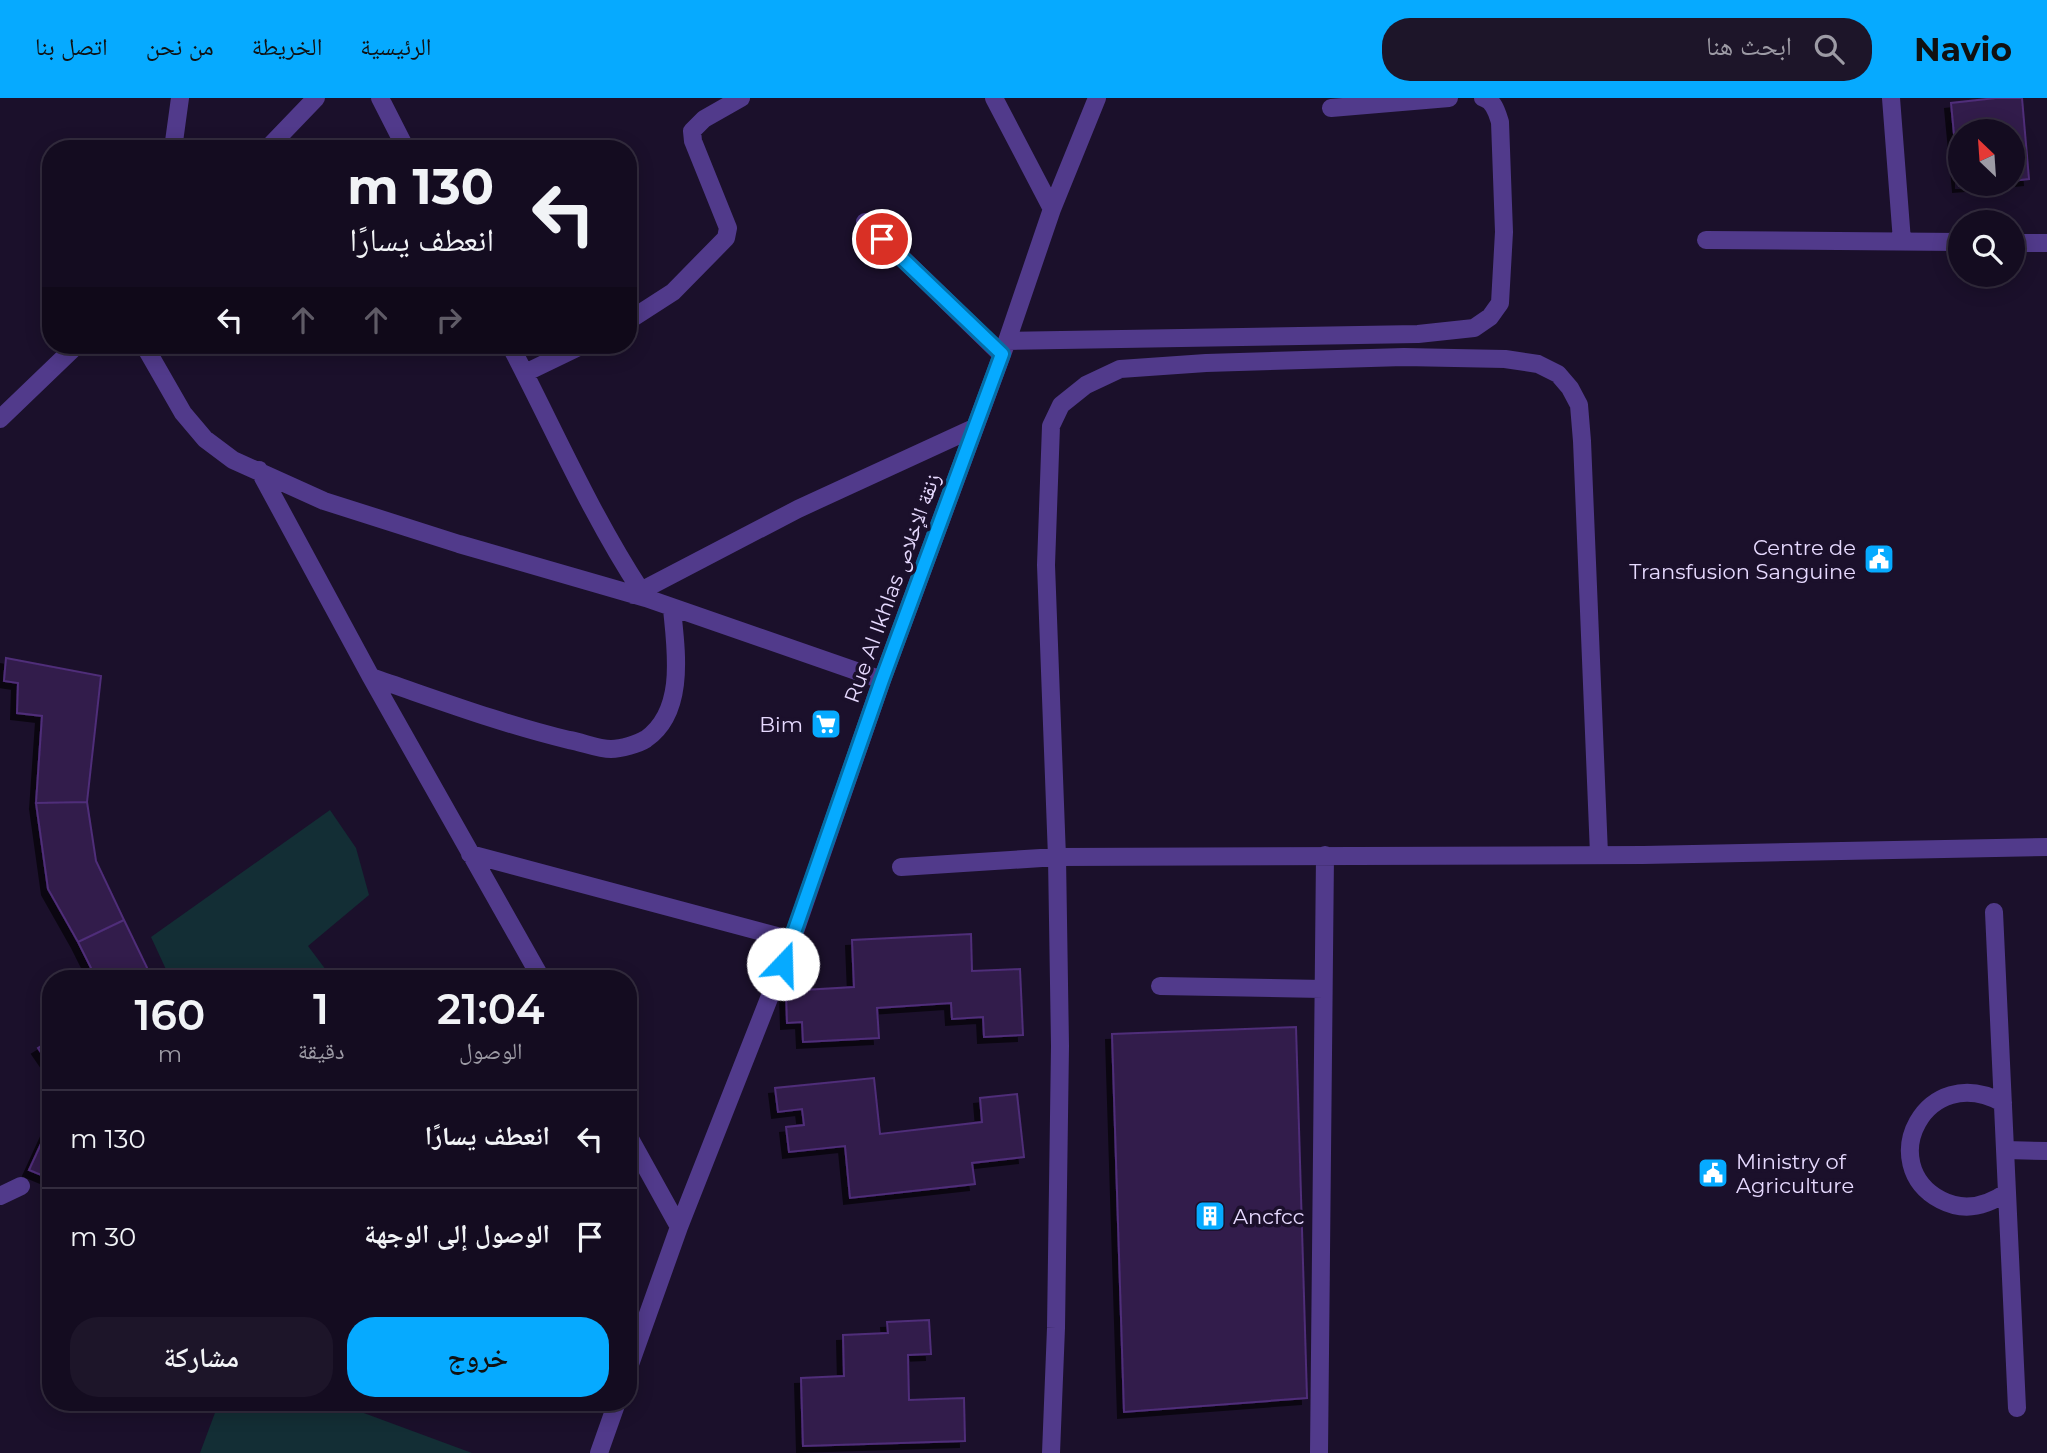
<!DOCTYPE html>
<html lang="ar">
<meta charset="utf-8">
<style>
body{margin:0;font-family:Montserrat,"Noto Naskh Arabic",sans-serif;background:#1d1529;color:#f1f3f6;direction:rtl;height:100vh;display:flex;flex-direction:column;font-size:26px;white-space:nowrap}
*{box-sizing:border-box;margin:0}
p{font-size:23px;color:#9d9ba5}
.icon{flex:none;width:38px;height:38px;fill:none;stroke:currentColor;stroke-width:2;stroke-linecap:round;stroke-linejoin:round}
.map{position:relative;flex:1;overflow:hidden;direction:ltr}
.sheet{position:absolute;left:42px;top:872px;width:595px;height:441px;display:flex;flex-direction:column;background:#140c20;border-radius:28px;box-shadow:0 4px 18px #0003,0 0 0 2px #332c3e;direction:rtl}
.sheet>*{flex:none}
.top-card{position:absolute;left:42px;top:42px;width:595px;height:214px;border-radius:28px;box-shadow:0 4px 18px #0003,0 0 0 2px #332c3e;direction:rtl;background:#140c20;color:#f1f3f6;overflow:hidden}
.needle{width:46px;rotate:335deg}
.buttons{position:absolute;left:1948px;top:21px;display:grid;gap:14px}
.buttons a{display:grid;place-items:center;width:77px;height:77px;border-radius:50%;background:#140c20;box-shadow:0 4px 18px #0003,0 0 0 2px #332c3e;font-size:35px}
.pin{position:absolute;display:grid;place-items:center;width:60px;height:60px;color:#fff;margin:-30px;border:4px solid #fff;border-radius:50%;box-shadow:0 2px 7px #0007}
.me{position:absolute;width:77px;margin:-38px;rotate:21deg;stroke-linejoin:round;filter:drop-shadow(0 0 5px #0008)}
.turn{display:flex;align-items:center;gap:24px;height:147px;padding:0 28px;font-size:32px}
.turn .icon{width:91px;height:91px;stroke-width:2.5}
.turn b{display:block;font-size:49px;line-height:60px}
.lanes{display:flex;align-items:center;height:66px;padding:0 28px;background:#0003;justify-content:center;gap:35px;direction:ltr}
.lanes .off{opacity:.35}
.eta{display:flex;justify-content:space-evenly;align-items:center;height:119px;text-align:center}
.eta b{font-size:42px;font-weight:600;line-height:49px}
.primary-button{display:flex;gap:14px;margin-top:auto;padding:14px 28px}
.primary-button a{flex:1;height:80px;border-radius:28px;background:#06aaff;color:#111;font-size:28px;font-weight:600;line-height:80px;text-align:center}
.primary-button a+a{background:#1d1529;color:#f1f3f6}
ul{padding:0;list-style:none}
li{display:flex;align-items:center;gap:21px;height:98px;padding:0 28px;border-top:2px solid #332c3e}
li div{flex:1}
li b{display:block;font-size:26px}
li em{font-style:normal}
header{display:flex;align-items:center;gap:42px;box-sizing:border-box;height:98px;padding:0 35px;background:#06aaff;color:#111}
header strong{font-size:33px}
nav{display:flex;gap:38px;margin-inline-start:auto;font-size:24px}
.search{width:490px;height:63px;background:#1d1529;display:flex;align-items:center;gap:18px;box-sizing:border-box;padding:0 24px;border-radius:28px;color:#9d9ba5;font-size:26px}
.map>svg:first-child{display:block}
.green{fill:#132e35}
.building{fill:#321c4c;stroke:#4f2d79;stroke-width:2;filter:url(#shadow)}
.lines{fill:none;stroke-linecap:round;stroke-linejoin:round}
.minor{stroke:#513a8b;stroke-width:18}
.route-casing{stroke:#046ea6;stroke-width:18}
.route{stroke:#06aaff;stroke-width:12}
.labels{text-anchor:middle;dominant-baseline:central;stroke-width:7;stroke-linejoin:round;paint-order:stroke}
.poi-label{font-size:21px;fill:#e7daff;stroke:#1b102b;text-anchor:end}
.street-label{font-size:21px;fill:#e7daff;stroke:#1b102b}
</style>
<header>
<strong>Navio</strong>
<div class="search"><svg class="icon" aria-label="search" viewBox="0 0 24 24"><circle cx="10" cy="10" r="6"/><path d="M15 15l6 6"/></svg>ابحث هنا</div>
<nav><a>الرئيسية</a><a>الخريطة</a><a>من نحن</a><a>اتصل بنا</a></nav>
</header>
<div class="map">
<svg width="2047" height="1355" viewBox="0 0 2047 1355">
<defs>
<filter id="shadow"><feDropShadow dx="-6" dy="6" stdDeviation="0" flood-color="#0009"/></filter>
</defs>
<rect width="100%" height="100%" fill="#1b102b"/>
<path class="green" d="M330 712 356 750 369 797 308 848 332 880H242L239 875 228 880H170L151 839Z
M219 1304H334L472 1355H200Z"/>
<path class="building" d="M1996 0H2022L2029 81 2012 83V33H1960V86H1985L1959 88 1951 5Z
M6 560 101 578 87 704 36 705 42 618 17 615 18 585 4 583Z
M87 704 96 763 124 822 78 844 48 791 36 705Z
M124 822 152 880H96L78 844Z
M971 836 972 873 1020 871 1023 937 984 939 983 919 952 921 951 905 877 910 879 940 803 944 802 924 787 925 786 893 854 889 852 842Z
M1296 929 1307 1300 1124 1314 1112 936Z
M51 942V969L38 950Z
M874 980 880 1036 982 1024 980 1000 1017 996 1024 1059 972 1065 975 1086 850 1100 845 1048 789 1054 786 1029 804 1027 802 1011 778 1014 775 990Z
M51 1024V1081L29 1072Z
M929 1222 931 1256 908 1257 909 1302 964 1300 965 1343 803 1348 801 1280 844 1278 843 1237 888 1235 887 1224Z"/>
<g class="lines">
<path class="minor" d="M380 0 406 51
M994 0 1052 111
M1891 0 1902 143
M1331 10 1449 0
M173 51 180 0
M267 51 316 0
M865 124 1001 256
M1706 142 1960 144
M2012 145H2047
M628 223 673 194 726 140 728 130 693 43 692 33 704 21 741 0
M1007 243 1418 236 1474 230 1490 219 1500 205 1504 134 1500 24C1497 15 1494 2 1483 0
M144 247 183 315 205 341 233 362 324 403 459 446 646 500 882 582
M510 247C553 329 590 415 641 493
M525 275 583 247
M0 321 77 247
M259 372 371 579 541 880
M633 497 798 411 974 330
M371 579C436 601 502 626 569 642 582 644 598 651 611 651 621 651 638 646 646 641 686 613 676 552 672 511
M470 756 792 842
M901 769 1057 759 1643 757 2047 749
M1994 814 2017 1310
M1160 888 1323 891
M2003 1005C1925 962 1874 1067 1941 1102 1964 1114 1987 1108 2007 1094
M628 1037 679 1129
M2005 1052 2047 1053
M0 1098 21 1088
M628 1272 679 1129 792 842 882 582 1007 243 1052 111 1097 0
M599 1355 617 1304
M1051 1355 1056 1230 1060 948 1057 759 1046 467 1051 328 1061 307 1086 287 1120 271 1206 265 1404 259 1505 261 1538 266 1558 276 1570 290 1579 307 1582 343 1599 756
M1319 1355 1325 757"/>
</g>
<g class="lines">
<g class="route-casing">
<path id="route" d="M783 866 882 582 1002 256 882 141"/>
</g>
<use href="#route" class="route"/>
</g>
<defs>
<g id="civic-square" transform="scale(1.575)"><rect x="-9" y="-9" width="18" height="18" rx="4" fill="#06aaff" stroke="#1b102b"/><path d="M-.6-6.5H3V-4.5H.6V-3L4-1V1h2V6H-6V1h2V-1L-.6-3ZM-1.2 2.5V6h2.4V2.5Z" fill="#fff"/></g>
<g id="supermarket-square" transform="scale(1.575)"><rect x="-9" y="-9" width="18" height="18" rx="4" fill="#06aaff" stroke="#1b102b"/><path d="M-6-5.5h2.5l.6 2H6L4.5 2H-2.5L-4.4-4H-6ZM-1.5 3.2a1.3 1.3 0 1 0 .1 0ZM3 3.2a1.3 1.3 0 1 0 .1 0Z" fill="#fff"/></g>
<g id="building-square" transform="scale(1.575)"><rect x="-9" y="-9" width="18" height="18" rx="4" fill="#06aaff" stroke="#1b102b"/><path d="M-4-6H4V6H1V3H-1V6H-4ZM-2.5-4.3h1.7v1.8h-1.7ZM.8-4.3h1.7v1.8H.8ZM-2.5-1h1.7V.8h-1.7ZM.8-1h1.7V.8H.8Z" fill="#fff"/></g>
</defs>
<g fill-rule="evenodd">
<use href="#civic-square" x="1879" y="461"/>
<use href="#supermarket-square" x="826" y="626"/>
<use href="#civic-square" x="1713" y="1075"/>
<use href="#building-square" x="1210" y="1118"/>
</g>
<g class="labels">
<g class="poi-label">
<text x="1856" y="449">Centre de<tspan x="1856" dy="24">Transfusion Sanguine</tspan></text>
<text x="803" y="626">Bim</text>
<text x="1736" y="1063" text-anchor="start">Ministry of<tspan x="1736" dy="24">Agriculture</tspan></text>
<text x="1233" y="1118" text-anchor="start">Ancfcc</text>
</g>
<g class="street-label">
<text transform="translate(892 490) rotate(-70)">Rue Al Ikhlas زنقة الإخلاص</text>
</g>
</g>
</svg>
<div class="buttons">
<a><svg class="needle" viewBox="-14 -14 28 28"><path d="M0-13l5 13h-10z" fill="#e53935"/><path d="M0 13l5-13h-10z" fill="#9d9ba5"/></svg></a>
<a><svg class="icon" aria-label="search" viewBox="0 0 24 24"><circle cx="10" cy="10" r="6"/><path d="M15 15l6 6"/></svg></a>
</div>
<div class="pin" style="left:882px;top:141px;background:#d93025"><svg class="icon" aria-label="arrive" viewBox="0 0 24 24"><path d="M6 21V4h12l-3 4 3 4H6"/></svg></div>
<svg class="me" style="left:783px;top:866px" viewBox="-20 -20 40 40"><circle r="19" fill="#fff"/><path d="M0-13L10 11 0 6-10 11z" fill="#06aaff"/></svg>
<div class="top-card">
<div class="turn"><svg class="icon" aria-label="left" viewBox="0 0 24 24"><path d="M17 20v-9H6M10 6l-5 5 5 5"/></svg><div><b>130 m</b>انعطف يسارًا</div></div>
<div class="lanes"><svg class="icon" aria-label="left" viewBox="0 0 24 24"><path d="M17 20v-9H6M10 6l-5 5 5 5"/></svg><svg class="icon off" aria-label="ahead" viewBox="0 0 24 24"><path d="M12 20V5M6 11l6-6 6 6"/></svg><svg class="icon off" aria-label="ahead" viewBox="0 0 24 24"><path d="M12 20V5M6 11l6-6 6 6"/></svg><svg class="icon off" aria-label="right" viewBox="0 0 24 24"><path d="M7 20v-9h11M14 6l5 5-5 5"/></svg></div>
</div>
<section class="sheet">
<div class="eta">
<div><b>21:04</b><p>الوصول</p></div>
<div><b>1</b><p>دقيقة</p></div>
<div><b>160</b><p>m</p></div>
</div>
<ul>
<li><svg class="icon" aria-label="left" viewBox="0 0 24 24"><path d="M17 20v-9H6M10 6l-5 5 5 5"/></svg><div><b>انعطف يسارًا</b></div><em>130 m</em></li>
<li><svg class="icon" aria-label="arrive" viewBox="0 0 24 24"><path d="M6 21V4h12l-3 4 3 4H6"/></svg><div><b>الوصول إلى الوجهة</b></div><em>30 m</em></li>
</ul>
<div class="primary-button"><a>خروج</a><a>مشاركة</a></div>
</section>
</div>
